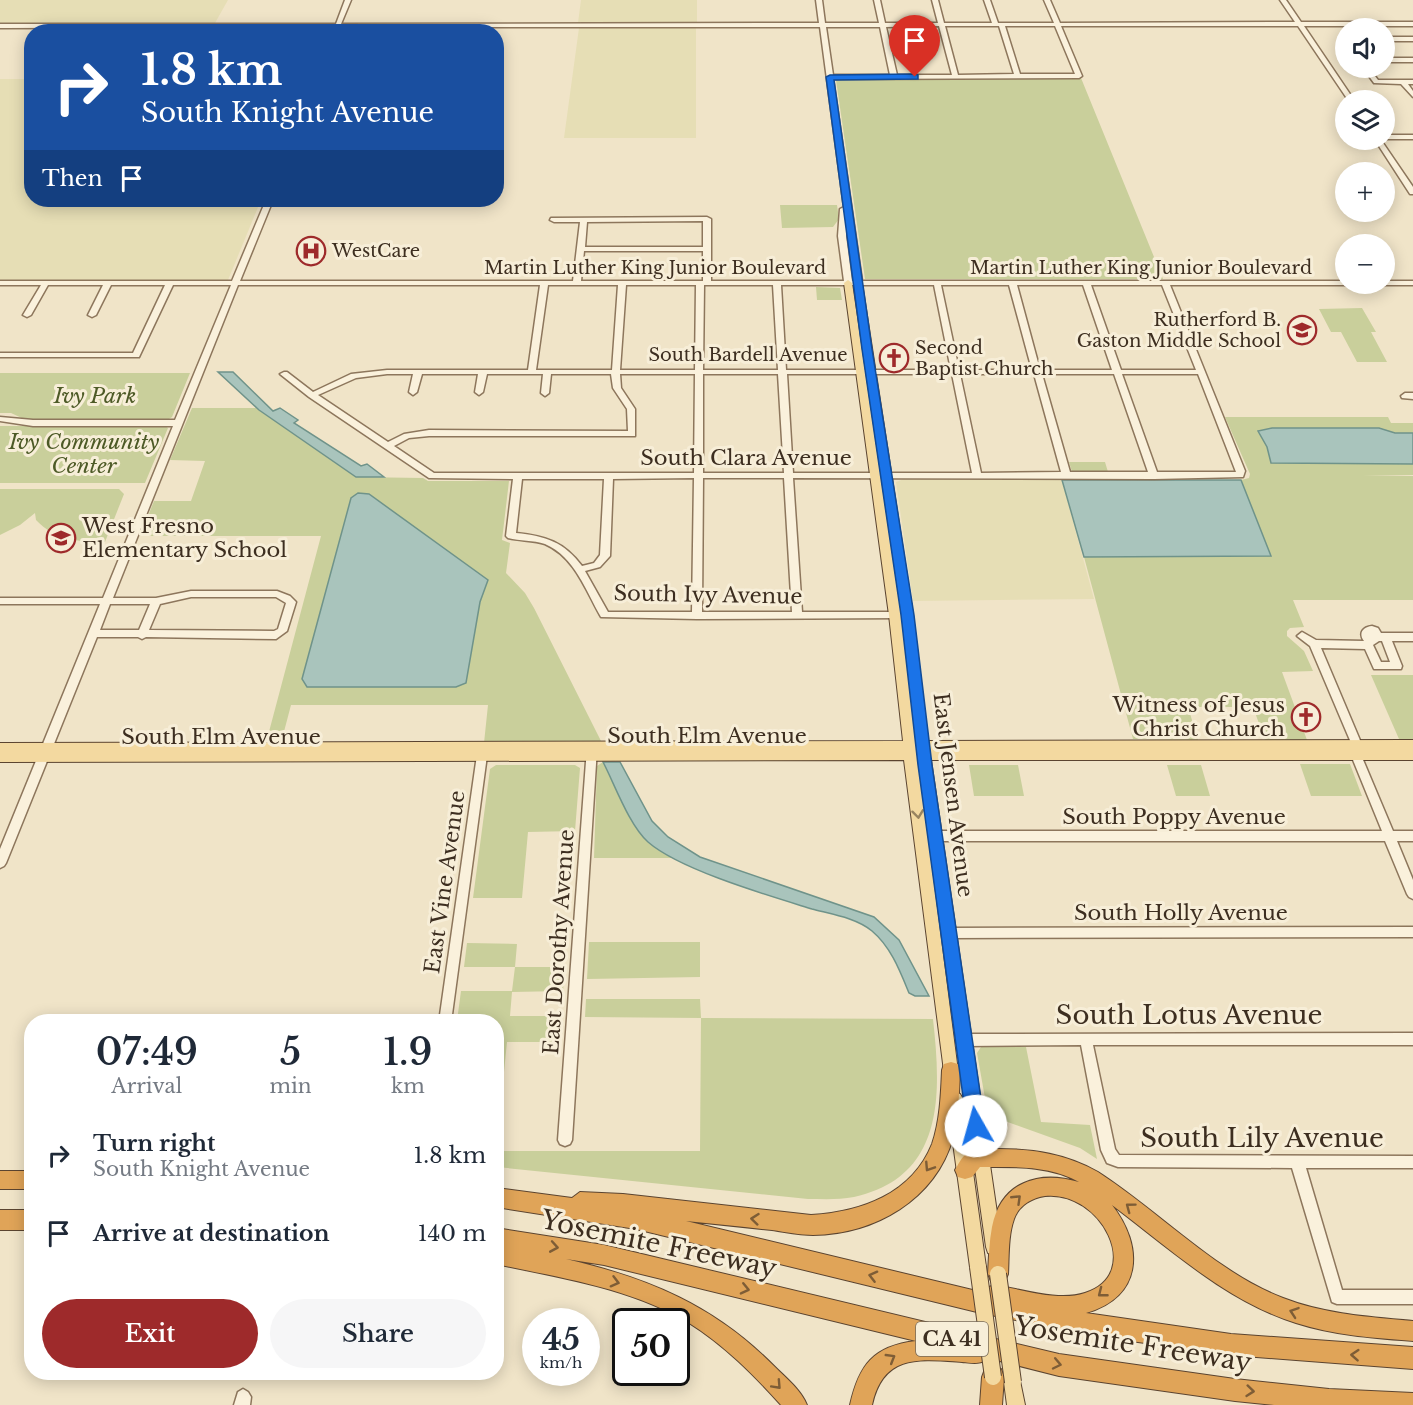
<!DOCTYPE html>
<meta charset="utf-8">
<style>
body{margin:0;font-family:"Libre Baskerville",serif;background:#f6f6f7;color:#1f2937;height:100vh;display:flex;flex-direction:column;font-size:22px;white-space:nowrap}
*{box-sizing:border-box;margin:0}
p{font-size:20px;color:#747a83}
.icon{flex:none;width:33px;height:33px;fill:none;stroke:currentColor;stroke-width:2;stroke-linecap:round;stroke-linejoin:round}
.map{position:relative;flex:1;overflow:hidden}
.side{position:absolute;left:24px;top:1014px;width:480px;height:366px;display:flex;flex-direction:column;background:#fff;border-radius:24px;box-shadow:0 3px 15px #0003}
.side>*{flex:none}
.top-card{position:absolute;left:24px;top:24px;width:480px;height:183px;border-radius:24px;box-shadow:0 3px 15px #0003;background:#1a4fa0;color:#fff;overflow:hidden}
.tools{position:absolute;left:1335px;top:18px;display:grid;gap:12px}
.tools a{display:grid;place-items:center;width:60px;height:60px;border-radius:50%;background:#fff;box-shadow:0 3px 15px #0003;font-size:30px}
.speed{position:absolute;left:522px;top:1308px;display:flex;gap:12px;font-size:30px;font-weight:700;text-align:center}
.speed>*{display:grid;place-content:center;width:78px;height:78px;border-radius:50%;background:#fff;box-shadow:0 3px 15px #0003;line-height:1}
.speed small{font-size:15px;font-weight:400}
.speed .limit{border:3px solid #111;border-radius:9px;background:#fff;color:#111}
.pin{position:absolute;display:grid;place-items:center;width:51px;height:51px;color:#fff;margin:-62px -26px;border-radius:50% 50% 50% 0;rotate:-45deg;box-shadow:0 0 6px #0007}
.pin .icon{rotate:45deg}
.me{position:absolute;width:66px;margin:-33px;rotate:353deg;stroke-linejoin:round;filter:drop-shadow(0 0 4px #0008)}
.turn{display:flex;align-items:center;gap:21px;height:126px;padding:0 18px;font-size:27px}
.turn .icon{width:78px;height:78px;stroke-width:2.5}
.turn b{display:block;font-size:42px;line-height:51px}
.then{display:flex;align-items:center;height:57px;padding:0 18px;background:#0003;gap:12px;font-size:22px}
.eta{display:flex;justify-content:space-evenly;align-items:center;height:102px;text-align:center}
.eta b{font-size:36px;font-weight:600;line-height:42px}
.cta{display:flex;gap:12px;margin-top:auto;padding:12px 18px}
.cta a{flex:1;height:69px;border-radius:36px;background:#9e2a2b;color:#fff;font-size:24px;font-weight:600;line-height:69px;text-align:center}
.cta a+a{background:#f6f6f7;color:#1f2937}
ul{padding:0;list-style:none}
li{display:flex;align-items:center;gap:18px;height:78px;padding:0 18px}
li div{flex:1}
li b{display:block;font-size:22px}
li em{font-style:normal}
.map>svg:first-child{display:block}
.farmland{fill:#e6deb5}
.green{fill:#c9cf9b}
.water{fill:#a9c4bc;stroke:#6f938a;stroke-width:1.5}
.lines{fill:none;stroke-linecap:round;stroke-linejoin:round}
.minor-casing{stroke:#8d765c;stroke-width:3}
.major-casing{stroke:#5b4430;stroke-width:2}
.highway-casing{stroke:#5b4430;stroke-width:2}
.minor{fill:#faf1dc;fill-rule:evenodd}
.major{fill:#f3d9a0;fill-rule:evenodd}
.highway{fill:#e0a458;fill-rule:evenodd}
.major-bridge-casing{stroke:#5b4430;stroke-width:18;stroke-linecap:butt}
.major-bridge{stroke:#f3d9a0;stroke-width:16}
.oneway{stroke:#988460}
.oneway2{stroke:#7e5d36}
.route{fill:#1a73e8;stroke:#114b97;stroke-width:1.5}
.labels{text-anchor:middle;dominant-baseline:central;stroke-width:6;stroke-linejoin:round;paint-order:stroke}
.far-poi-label{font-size:18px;fill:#3d2e20;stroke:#f7eed8;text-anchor:start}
.far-street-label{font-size:18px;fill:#3d2e20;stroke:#f7eed8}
.shield{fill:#f7eed8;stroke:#756857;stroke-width:1.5}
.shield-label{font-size:20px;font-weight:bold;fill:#3d2e20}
.park-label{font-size:21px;font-style:italic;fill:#4d5a26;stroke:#f7eed8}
.street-label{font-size:21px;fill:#3d2e20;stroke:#f7eed8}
.poi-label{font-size:21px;fill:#3d2e20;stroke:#f7eed8;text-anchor:start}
.near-street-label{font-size:26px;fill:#3d2e20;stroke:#f7eed8}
</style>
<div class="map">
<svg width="1413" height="1405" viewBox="0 0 1413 1405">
<rect width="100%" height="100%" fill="#f0e4c8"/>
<path class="farmland" d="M0 0H228L215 23 0 24Z
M581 0H697V23H578Z
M96 28H331L329 32 94 31Z
M579 28H696V138H564Z
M0 79H31L32 200H261L228 280H0Z
M977 477H1061L1094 599 913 601 896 482 904 479Z"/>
<path class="green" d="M840 78H1081L1163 279H865L836 80Z
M780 205H837L839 219 833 227 782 228Z
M816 287 840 288 842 300H817Z
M1362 308 1376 332H1371L1387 362H1357L1341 332H1331L1319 309Z
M0 373H190L172 417 169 419H24L11 413H0Z
M192 408H256L356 477 423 478 428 481H509L502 540 510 543 506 573 525 593 534 608 601 741 484 743 488 705H291L281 743H266L321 536H140L154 501H191L205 461 170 460Z
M1225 417H1388L1391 423H1413V475H1363L1413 476V600H1293L1304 627 1290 628 1287 631V636L1304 651 1313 671 1282 672 1307 740H1265L1253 707H1188L1198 740 1133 739 1084 557 1271 556 1241 480 1249 478 1250 474Z
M0 426H165L168 428 145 483H0Z
M1069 462H1105L1108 472H1072Z
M0 489H119L124 494 105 542C78 542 55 540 36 520L35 513 20 525 0 535Z
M1371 675H1413V739H1399Z
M603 762 636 826 649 843 675 858H594L597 766Z
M1300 764H1350L1362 796H1311Z
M496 765H575L580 768 575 831 528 832 522 898H473L490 769Z
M969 765H1018L1024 796H974Z
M1167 765H1201L1210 796H1176Z
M589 942H700V977L587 979Z
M467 943 517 944 515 967H565L563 991 512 992 510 1016H562L560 1042H507L499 1122H496V1022L457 1021 461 991H512L515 967H464Z
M586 999H700L701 1018 933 1019C941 1092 946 1177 854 1197 839 1200 823 1199 808 1199L497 1167V1151H700L701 1018 585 1017Z
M981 1047H1026L1041 1122 1090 1125 1097 1159 1080 1148 988 1115 977 1053Z"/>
<path class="water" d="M218 372H233L273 411 280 408 298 420 294 423 361 466 367 464 384 477H356L259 410Z
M1272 428H1379L1395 433H1413V464L1271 463 1267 447 1258 431Z
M1062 480H1241L1271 556 1084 557Z
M358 493 369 494 488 580 480 602 466 683 456 687H307L302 679 351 498Z
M603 762H620L652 821 668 837 700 857 874 917 899 940 929 996H915L909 993C900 971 891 947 872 931 857 918 831 914 812 909 770 896 680 870 648 842 629 825 615 785 603 762Z"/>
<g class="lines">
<g class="minor-casing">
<path id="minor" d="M345 0H351L341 24 819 23 816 0H822L825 23H879L874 0H880L885 23H938L932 0H938L944 23H992L984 0H990L998 23H1054L1044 0H1050L1060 23 1295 22 1280 0H1286L1301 22H1413V26H1304L1354 100H1348L1298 26H1061L1082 76 1079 78 833 79 862 281H1346V284H1350L1346 285H1170L1245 471 1243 477 1154 479 793 478 802 612H903L908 615 903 618 697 619 601 617C586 591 575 557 545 544 533 540 520 541 508 538L506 536 513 479 429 478 309 397 280 374 284 372H287L313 392 351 374 387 370H528L540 285H238L113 598H156L191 591H277L290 596 296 602 287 631 276 639 146 637 142 639 138 637H97L6 863 4 866 0 868V849L100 604H0V598H103L173 426H33L0 421V417L33 420H175L231 285H173L139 357H0V353H133L165 285H111L96 315 92 317 88 315 103 285H48L31 315 27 317 23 315 41 285H0V281H232L266 200H273L240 281H573L580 222H554L550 220 551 218 707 217 711 219V281H844L838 236 840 209 844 207 820 27H340L337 32 334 31V27L0 28V24H336ZM939 26 952 75H897L886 27ZM945 26H999L1014 74 958 75ZM1005 26H1055L1075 74H1020ZM826 27H880L890 75H833ZM703 221V247H585L587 222ZM846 226 854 281H852L846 236ZM584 251H703V281H581ZM548 285H618L612 370H536ZM626 285H696L695 370H620ZM704 285H773L778 370H703ZM781 285H934L951 370H786ZM941 285H1009L1032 370H959ZM1017 285H1083L1112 370H1040ZM1091 285H1162L1196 370H1121ZM387 374H413L409 392 413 395 417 392 422 374H478L475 392 479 395 483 392 487 374H543L541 393 545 396 549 393 551 374H611L613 388 627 409 628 431 429 430 404 434 388 442 318 395 356 378ZM620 374H695L694 473H434L394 446 409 438 429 436H635V409L621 388ZM703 374H778L784 473H703ZM787 374H952L972 473H793ZM960 374H1034L1061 472 981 473ZM1042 374H1114L1148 472H1070ZM1122 374H1198L1236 472H1157ZM694 478 692 612H608L585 571 600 567 610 556 613 479ZM703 478H784L792 612H702ZM522 479H604L600 555 594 563 582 566C564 542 546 536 516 533ZM191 597H276L286 603 278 629 274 631 149 630 160 604ZM110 604H150L139 630H100Z
M1384 37H1413V41H1384Z
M1384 58H1413V62H1384Z
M1363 68H1369L1378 80H1413V84H1408L1413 91V97L1401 84 1374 83Z
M1384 135H1413V139H1384Z
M1375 140H1381L1413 187V194H1410Z
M1384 281H1413V285H1381L1380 284H1384Z
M1405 393H1413V399L1402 398 1401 396Z
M1372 626 1378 628 1381 633H1413V641H1392L1402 666 1401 669H1374L1365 649 1321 648 1362 745 1361 755 1393 831H1413V841H1397L1413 880V899L1409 897 1407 894 1385 841H935L931 839 929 836 931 833 935 831H1382L1351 755 1352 745 1310 646 1297 636 1302 632 1316 640 1364 641C1358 633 1363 627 1372 626ZM1379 641H1382L1390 662H1381L1373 645Z
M483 744 487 745 488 748 451 1022H439L478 748 479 745Z
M592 744 596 745 597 748 572 1140 570 1144 565 1146 560 1144 558 1140 587 748 588 745Z
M1413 927V937L949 938 945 937 943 933 945 929 949 928Z
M1413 1033V1045H1093L1115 1149 1119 1155 1413 1156V1168H1306L1342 1290H1413V1304H1337L1332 1302 1292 1168 1118 1167 1107 1163 1101 1150 1081 1045 965 1046 960 1044 959 1040 960 1036 965 1034Z
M243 1389 248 1392 251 1397 250 1405H234L238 1392Z"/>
</g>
<g class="major-casing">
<path id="major" d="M848 280 852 283 901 615 915 741 901 615 854 283 858 280 862 283 913 615 928 741 1413 740V750L929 751 1413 750V760H931L1002 1247 1000 1253 994 1255 988 1253 986 1247 918 760 959 1079 957 1084 952 1086 947 1084 945 1079 904 760 0 762V743L903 741 889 615 844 283ZM904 751 472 752 903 751Z
M955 1092 960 1094 963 1099 986 1267 984 1273 978 1275 972 1273 970 1267 947 1099 950 1094Z
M1013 1373 1019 1376 1025 1405H1007L1004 1382 1007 1376Z"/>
</g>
<g class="highway-casing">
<path id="highway" d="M951 1062 958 1064 960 1070C959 1093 959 1116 953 1138 935 1200 875 1234 813 1235 800 1235 786 1232 772 1230 744 1227 715 1224 686 1221L985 1293 987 1288 994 1285C1022 1289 1058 1302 1085 1293 1145 1274 1101 1190 1045 1196 1032 1198 1019 1205 1014 1219 1008 1236 1009 1256 1008 1274L1005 1281 998 1284 991 1281 988 1274C989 1258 989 1242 992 1227 1001 1182 1038 1170 1079 1182 1049 1165 1013 1167 980 1167L972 1177 965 1179 958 1177 955 1170C958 1165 961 1158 966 1154 974 1147 988 1149 998 1149 1034 1149 1066 1154 1098 1172 1159 1211 1215 1272 1283 1298 1324 1314 1369 1317 1413 1321V1341C1374 1338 1333 1335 1296 1323 1226 1301 1169 1248 1112 1205 1144 1246 1143 1297 1086 1313L1231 1334 1413 1347V1369L1231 1355 1095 1336 981 1313 636 1229 496 1207V1188L572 1198 580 1192 623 1194 811 1215C861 1212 912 1194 932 1144 940 1121 941 1094 942 1070L944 1064Z
M0 1171H32V1189H0Z
M0 1210H32V1230H0Z
M496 1228 604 1245 1059 1354 1235 1379 1329 1389 1413 1393V1405H1274L1235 1401 1059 1376 988 1358C981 1365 972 1363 962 1362 919 1359 883 1354 872 1405H850C859 1365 873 1346 916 1341L604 1265 566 1259C648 1278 714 1305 775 1367 786 1378 801 1390 807 1405H781C753 1374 724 1345 689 1323 631 1288 561 1278 496 1264Z
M993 1366 1001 1369 1004 1377 1002 1405H980L982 1377 985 1369Z"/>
</g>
<use href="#minor" class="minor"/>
<use href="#major" class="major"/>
<use href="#highway" class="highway"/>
<g class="major-bridge-casing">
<path id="major-bridge" d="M978 1267 993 1377
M998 1274 1013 1382"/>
</g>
<use href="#major-bridge" class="major-bridge"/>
</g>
<defs><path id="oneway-chevron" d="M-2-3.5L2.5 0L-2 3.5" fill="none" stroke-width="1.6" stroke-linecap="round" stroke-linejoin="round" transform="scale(1.5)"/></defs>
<use class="oneway" href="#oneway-chevron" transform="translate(918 814) rotate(83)"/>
<g class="oneway2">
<use href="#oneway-chevron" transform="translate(929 1167) rotate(123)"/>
<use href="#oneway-chevron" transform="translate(1017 1199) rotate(-44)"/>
<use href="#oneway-chevron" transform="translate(1130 1207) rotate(-143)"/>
<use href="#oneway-chevron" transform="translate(755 1219) rotate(-174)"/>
<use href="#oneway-chevron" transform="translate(554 1247) rotate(10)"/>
<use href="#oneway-chevron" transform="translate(873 1276) rotate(-166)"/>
<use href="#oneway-chevron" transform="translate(615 1282) rotate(15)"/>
<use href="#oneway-chevron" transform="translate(745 1289) rotate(13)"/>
<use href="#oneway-chevron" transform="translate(1102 1293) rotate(142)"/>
<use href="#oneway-chevron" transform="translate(1294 1312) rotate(-161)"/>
<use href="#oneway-chevron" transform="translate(1355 1355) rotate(-176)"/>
<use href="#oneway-chevron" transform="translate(891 1358) rotate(-31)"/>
<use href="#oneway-chevron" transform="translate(1057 1364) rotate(12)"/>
<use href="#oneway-chevron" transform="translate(777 1385) rotate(47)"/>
<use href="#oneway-chevron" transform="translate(1250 1391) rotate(6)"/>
</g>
<path class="route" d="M915 74 918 75V79L834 80 872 349 914 615 932 765 985 1126 982 1132 976 1135 970 1132 967 1126 918 765 901 615 862 349 826 77 830 75Z"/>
<defs>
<g id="hospital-ring" transform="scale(1.5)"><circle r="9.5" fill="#f7eed8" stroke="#9e2a2b" stroke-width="1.5"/><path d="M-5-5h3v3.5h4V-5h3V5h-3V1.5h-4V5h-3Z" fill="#9e2a2b"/></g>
<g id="school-ring" transform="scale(1.5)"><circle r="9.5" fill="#f7eed8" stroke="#9e2a2b" stroke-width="1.5"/><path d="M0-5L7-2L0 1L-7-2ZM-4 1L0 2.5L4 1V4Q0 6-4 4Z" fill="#9e2a2b"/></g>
<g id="church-ring" transform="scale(1.5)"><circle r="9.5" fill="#f7eed8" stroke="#9e2a2b" stroke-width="1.5"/><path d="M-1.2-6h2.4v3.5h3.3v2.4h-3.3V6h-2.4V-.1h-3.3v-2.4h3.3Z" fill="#9e2a2b"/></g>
</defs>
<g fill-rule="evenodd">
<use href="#hospital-ring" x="311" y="251"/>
<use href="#school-ring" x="1302" y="330"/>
<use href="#church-ring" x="894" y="358"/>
<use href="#school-ring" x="61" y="538"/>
<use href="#church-ring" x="1306" y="717"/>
</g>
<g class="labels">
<g class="far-poi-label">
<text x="332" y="251">WestCare</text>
<text x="1281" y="320" text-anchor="end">Rutherford B.<tspan x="1281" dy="21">Gaston Middle School</tspan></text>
<text x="915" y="348">Second<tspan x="915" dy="21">Baptist Church</tspan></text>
</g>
<g class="far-street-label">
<text x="655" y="268">Martin Luther King Junior Boulevard</text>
<text x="1141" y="268">Martin Luther King Junior Boulevard</text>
<text x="748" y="355">South Bardell Avenue</text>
</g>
<rect class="shield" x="916" y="1322" width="72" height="34" rx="4.5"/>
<g class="shield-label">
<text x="952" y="1339">CA 41</text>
</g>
<g class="park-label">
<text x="95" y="396">Ivy Park</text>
<text x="84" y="442">Ivy Community<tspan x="84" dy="24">Center</tspan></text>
</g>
<g class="street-label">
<text x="746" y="458">South Clara Avenue</text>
<text transform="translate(708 595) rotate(1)">South Ivy Avenue</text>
<text x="707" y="736">South Elm Avenue</text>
<text x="221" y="737">South Elm Avenue</text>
<text transform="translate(953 795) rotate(83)">East Jensen Avenue</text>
<text x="1174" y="817">South Poppy Avenue</text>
<text transform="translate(445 882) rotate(-82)">East Vine Avenue</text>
<text x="1181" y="913">South Holly Avenue</text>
<text transform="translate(559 942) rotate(-86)">East Dorothy Avenue</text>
</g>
<g class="poi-label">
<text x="82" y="526">West Fresno<tspan x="82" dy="24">Elementary School</tspan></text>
<text x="1285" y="705" text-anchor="end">Witness of Jesus<tspan x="1285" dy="24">Christ Church</tspan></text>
</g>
<g class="near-street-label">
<text x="1189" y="1015">South Lotus Avenue</text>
<text x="1262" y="1138">South Lily Avenue</text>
<text transform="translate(659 1244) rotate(12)">Yosemite Freeway</text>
<text transform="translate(1133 1344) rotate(9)">Yosemite Freeway</text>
</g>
</g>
</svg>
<div class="tools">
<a><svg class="icon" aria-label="sound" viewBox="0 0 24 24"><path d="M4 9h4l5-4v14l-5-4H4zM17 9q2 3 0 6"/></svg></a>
<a><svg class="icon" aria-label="layers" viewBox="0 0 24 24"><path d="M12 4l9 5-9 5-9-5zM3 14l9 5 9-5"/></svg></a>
<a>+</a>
<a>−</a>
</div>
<div class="speed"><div>45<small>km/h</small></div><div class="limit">50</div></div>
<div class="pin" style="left:915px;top:77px;background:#d93025"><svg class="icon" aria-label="arrive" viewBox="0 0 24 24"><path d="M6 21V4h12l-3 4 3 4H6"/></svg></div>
<svg class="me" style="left:976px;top:1126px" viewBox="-20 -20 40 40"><circle r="19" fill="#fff"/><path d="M0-13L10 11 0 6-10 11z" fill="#1a73e8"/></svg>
<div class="top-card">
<div class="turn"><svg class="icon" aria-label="right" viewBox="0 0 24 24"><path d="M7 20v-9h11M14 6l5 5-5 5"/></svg><div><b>1.8 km</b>South Knight Avenue</div></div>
<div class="then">Then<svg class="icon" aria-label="arrive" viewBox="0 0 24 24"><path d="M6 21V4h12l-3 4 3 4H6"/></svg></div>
</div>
<section class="side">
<div class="eta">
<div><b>07:49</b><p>Arrival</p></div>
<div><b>5</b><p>min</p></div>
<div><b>1.9</b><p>km</p></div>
</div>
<ul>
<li><svg class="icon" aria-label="right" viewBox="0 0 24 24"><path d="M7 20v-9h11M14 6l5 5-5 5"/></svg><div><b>Turn right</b><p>South Knight Avenue</p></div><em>1.8 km</em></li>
<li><svg class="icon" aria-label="arrive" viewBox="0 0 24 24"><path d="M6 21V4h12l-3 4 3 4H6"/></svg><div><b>Arrive at destination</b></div><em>140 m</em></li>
</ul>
<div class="cta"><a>Exit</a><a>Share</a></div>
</section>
</div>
